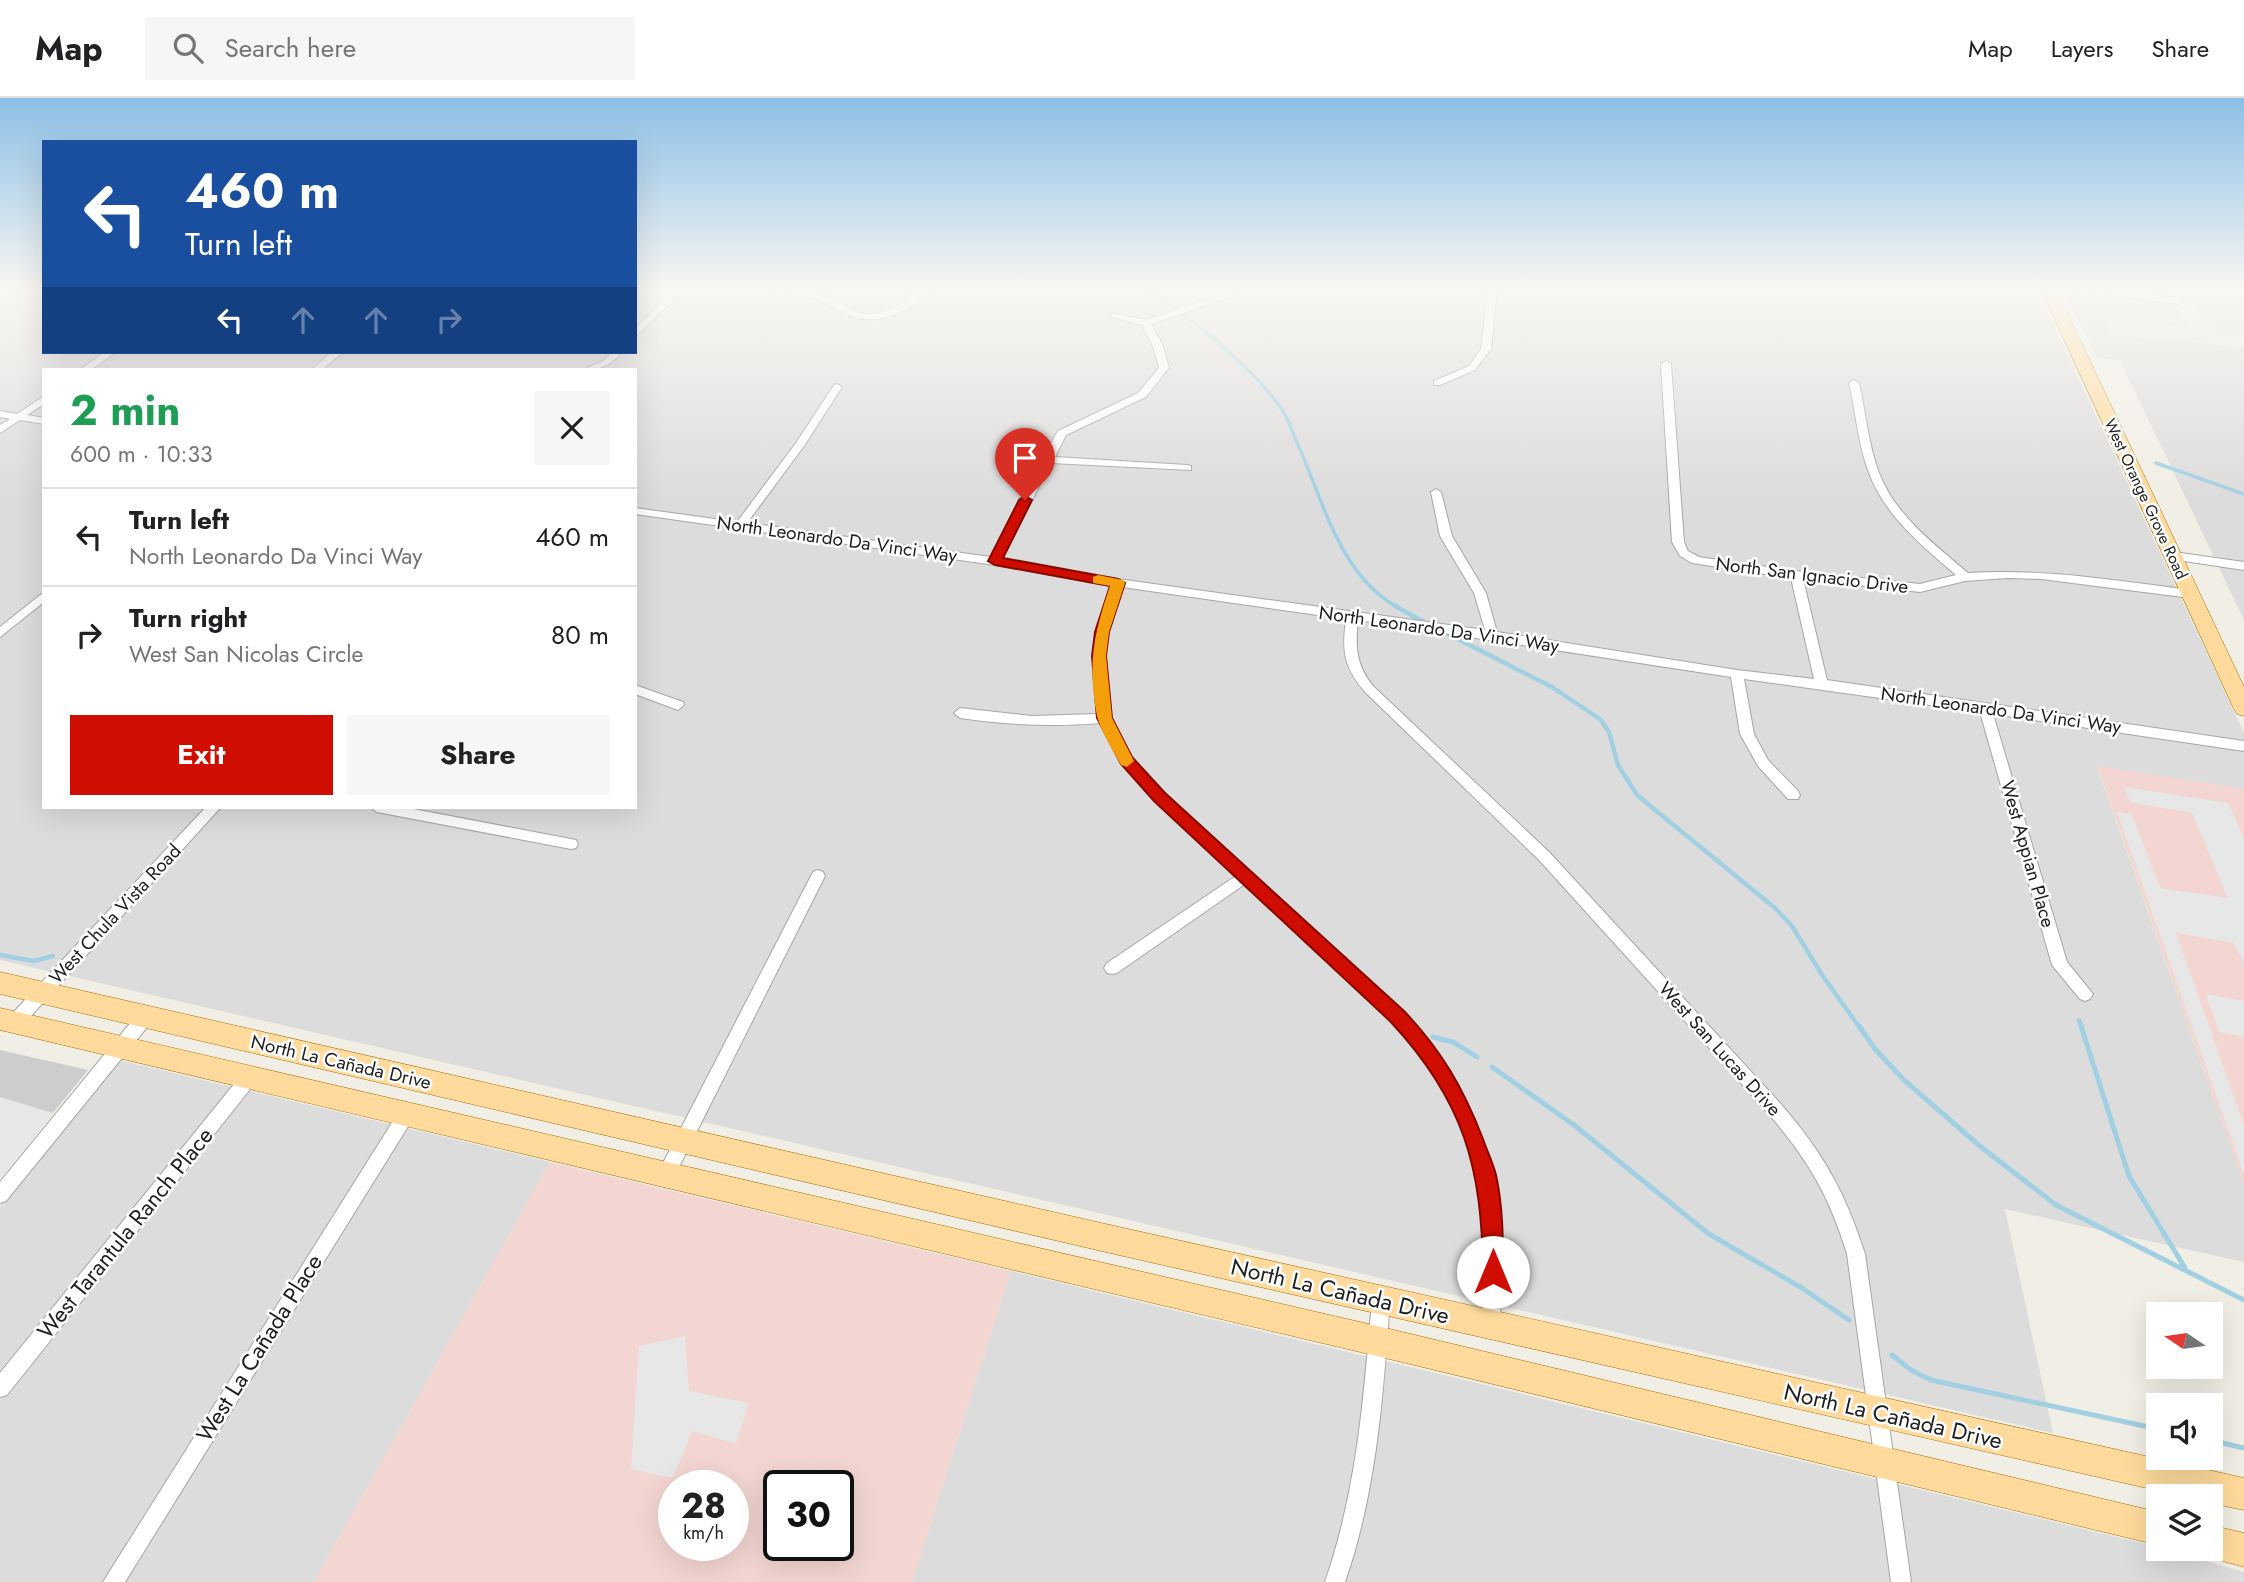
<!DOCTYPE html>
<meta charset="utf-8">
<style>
body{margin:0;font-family:Jost,sans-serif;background:#f6f6f6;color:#202124;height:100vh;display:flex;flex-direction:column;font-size:26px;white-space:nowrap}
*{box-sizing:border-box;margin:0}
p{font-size:23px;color:#757577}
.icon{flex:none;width:38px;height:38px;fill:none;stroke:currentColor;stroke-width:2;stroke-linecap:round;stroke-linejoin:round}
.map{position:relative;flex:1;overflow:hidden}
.sheet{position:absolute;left:42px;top:270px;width:595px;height:441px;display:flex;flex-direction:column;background:#fff;border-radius:0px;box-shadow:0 7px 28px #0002}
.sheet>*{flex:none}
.top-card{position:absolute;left:42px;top:42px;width:595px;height:214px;border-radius:0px;box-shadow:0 7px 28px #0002;background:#1a4fa0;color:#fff;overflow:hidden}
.needle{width:46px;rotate:283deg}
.buttons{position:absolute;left:2146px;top:1204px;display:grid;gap:14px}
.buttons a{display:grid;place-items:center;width:77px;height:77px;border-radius:0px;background:#fff;box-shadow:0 7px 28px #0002;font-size:35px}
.speed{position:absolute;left:658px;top:1372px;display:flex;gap:14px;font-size:35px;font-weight:700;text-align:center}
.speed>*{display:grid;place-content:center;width:91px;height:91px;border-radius:50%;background:#fff;box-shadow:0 7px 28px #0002;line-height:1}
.speed small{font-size:18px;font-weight:400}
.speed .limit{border:4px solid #111;border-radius:10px;background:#fff;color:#111}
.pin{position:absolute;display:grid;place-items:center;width:60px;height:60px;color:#fff;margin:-72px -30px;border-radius:50% 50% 50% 0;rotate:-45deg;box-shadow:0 0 7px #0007}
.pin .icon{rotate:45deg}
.me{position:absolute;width:77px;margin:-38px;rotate:0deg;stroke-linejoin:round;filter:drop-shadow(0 0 5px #0008)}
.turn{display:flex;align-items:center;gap:24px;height:147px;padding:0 28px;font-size:32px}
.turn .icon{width:91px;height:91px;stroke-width:2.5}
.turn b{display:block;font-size:49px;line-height:60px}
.lanes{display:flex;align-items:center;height:66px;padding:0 28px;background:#0003;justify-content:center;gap:35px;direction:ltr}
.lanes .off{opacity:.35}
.round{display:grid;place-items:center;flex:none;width:74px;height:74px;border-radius:0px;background:#f6f6f6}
.overview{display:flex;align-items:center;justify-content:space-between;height:119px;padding:0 28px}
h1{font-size:42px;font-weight:700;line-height:52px;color:#1e9e55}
.cta{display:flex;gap:14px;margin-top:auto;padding:14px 28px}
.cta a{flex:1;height:80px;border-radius:0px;background:#cf0d00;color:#fff;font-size:28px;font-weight:700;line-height:80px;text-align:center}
.cta a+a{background:#f6f6f6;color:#202124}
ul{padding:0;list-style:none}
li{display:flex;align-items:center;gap:21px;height:98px;padding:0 28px;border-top:2px solid #e0e0e0}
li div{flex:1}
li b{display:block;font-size:26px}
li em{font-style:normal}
header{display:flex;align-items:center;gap:42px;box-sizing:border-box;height:98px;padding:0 35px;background:#fff;border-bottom:2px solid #e0e0e0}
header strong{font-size:33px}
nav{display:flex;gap:38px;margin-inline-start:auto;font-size:24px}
.search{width:490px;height:63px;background:#f6f6f6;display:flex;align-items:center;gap:18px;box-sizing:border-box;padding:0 24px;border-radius:0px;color:#757577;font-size:26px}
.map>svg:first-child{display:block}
.residential{fill:#dddcdc;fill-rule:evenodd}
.commercial{fill:#f3d6d2;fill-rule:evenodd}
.religious{fill:#cdcdcd}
.parking{fill:#e7e7e7}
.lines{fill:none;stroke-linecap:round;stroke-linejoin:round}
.stream-far2{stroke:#a1d0e3;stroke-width:3.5}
.stream-far1{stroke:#a1d0e3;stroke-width:4.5}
.stream{stroke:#a1d0e3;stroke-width:5}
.street-casing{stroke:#a6a6a6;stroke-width:2}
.primary-casing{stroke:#9b7100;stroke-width:1}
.street{fill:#fff;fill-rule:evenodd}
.primary{fill:#ffda9c;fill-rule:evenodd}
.route{fill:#cf0d00;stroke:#870800;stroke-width:2}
.slow{fill:#f59e0b}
.labels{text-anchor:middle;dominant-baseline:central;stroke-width:5;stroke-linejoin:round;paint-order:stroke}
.far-street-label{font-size:16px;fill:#1f1f1f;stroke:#fff}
.street-label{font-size:19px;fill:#1f1f1f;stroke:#fff}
.near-street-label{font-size:23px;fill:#1f1f1f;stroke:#fff}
</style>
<header>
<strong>Map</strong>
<div class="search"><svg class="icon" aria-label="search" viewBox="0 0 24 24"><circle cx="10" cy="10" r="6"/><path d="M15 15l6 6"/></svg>Search here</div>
<nav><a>Map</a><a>Layers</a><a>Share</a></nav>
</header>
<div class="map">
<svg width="2244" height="1484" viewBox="0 0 2244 1484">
<rect width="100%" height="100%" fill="#f1eee5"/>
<path class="residential" d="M0 191H44V254H635V191H2037L2244 635V691L2097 669 2244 1086V1164L2005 1111 2053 1335 0 862ZM44 271H635V709H44Z
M2062 191H2244V522L2120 262 2097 260Z
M118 962 550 1064 314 1484H0V1108Z
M1011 1173 2146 1446 2244 1474V1484H912Z"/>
<path class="commercial" d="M2097 668 2244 691V1086L2104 687Z
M550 1064 1011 1173 912 1484H314ZM674 1388H733V1447H674ZM779 1388H838V1447H779Z"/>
<path class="religious" d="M0 952 88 972 0 1080Z"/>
<path class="parking" d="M2165 191H2185L2211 233 2244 237V250L2112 236 2105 222 2187 230Z
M2124 689 2228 705 2244 740V865L2234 845 2176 835 2244 1027V1077L2117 714 2132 716 2160 790 2228 800 2192 715 2130 704Z
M2206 896 2244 903V939L2219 934Z
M0 999 53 1015 0 1080Z
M685 1238 689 1293 749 1305 736 1346 692 1333 673 1380 631 1371 639 1248Z"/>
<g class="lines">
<path class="stream-far2" d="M1144 191C1186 213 1254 272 1281 310 1289 321 1293 337 1299 349 1324 406 1341 479 1399 510
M2156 365 2244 396"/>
<path class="stream-far1" d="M1395 508 1426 525
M1440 532 1552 589 1600 621 1609 634 1618 667 1637 697 1775 810 1792 828 1822 877 1860 930
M0 857 34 863 53 858
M2079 922 2082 930"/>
<path class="stream" d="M1859 928 1875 951 1904 982 1981 1049 2056 1107 2244 1202
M2081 928 2129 1078 2185 1170
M1433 939 1453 944 1477 959
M1492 969 1574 1027 1709 1136 1802 1190 1849 1222
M1892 1257 1911 1272 1931 1282 2158 1331
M2210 1342 2244 1350"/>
<g class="street-casing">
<path id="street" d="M675 191H685L635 239V231Z
M768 191C792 191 816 193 838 203 848 208 855 216 867 216 895 217 911 191 932 191 914 211 881 228 854 219 840 215 830 205 815 201 800 197 781 198 768 191Z
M1488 191H1497L1491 251 1475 272 1440 287H1434V283L1469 268 1481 251Z
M2066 191H2098L2178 200 2183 203 2178 206Z
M1228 194 1233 197 1231 199 1151 226 1163 248 1169 270 1167 272 1146 299 1066 337 1055 359 1187 367 1191 368V372L1051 365 1002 461 1118 481 1485 532 1474 495 1440 438 1431 394 1436 391 1441 394 1452 438 1486 495 1497 534 1737 572 1814 581 1791 480 1692 465 1680 458 1672 444 1661 266 1666 263 1671 266 1684 444 1688 453 1699 459 1796 473 1920 486 1956 477C1922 448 1885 418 1869 375 1858 347 1856 315 1849 285L1854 282 1859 285C1866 315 1868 346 1879 375 1896 418 1934 446 1968 475 2043 470 2116 483 2191 492L2197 496 2191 500 2041 481 2008 480 1965 483 1920 494 1803 481 1827 582 2244 643V653L1993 616 2067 864 2093 896 2090 901 2085 903 2080 901 2052 867 1980 614 1744 581 1754 636 1768 662 1798 693 1800 697 1798 701H1788L1758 668 1740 636 1731 579 1358 522C1355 549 1356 567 1373 588L1549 754 1780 1005C1823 1055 1845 1093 1865 1156L1911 1484H1891L1847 1156C1829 1097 1808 1062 1768 1015L1539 762 1365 594C1343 568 1342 553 1346 521L1122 489 1108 534 1105 558 1111 620 1131 659 1165 695 1404 914C1423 937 1444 960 1458 987 1501 1065 1503 1141 1500 1227L1498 1234 1491 1236 1484 1234 1482 1227C1484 1172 1486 1116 1473 1062 1452 980 1395 926 1335 870 1305 842 1275 814 1245 786L1117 875 1112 876 1107 875 1104 870 1107 865 1236 778 1155 703 1121 665 1101 625C1053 629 1007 627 960 620L954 615 960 610 1032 618 1098 616 1093 558 1096 534 1111 488 995 467 635 416V410L737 424 796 345 834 287 837 286 842 289 804 348 747 425 991 459 1041 362 1058 333 1138 295 1159 270 1153 248 1142 227 1112 219V215L1146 222Z
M105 254H116L92 271H81Z
M332 254H343L323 271H312Z
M612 254H622C611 267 602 272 585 271L603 263Z
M44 298V306L27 317 44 320V326L20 322 0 335V327L10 321 0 319V313L17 316Z
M2174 454 2244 464V472L2170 461 2168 458Z
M44 494V504L0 539V529Z
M635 587 683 604 684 607 678 612 635 596Z
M206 709H221L21 929 15 931 9 929 7 924 9 919Z
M370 709H403L571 741 576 742 578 746 576 750 571 751 377 714Z
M818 772 823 774 825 778 672 1083 666 1085 660 1083 657 1077 660 1071 813 774Z
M146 911 152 913 154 918 152 923 6 1103 0 1105V1084L140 913Z
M249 973 255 975 257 980 255 985 7 1297 0 1299V1275L243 975Z
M406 1009 412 1012 414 1017 412 1022 125 1484H103L400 1012Z
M1381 1193 1387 1196 1390 1202C1383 1298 1377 1392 1345 1484H1325C1357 1392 1364 1298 1372 1202L1375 1196Z"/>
</g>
<g class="primary-casing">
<path id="primary" d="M2041 191H2056L2244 589V618L2237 616 2234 611Z
M0 874 1110 1127 2244 1380V1412L2210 1405V1398H2182L1110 1155 0 896Z
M0 910 1377 1228 2158 1414V1447L1377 1258 0 932Z
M2210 1427 2244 1435V1469L2198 1456 2196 1451H2210Z"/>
</g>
<use href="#street" class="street"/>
<use href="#primary" class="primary"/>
</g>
<linearGradient id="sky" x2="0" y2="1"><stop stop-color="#8bbfe6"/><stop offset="0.48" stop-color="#f9f7f3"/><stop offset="1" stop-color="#f9f7f3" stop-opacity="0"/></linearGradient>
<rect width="2244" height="399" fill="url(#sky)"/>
<path class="route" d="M1025 398 1032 402 1003 460 1118 481 1125 485 1109 534 1106 558 1112 620 1132 659 1165 695 1404 913C1442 953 1463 990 1483 1041 1487 1053 1493 1065 1496 1077 1503 1109 1503 1141 1503 1174L1500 1181 1493 1184 1486 1181 1483 1174C1482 1069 1464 1003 1391 924L1154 703 1121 666 1097 620 1092 558 1095 534 1110 488 995 467 988 463 1019 402Z"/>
<path class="slow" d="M1098 477 1123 482 1125 485 1109 534 1106 558 1112 620 1134 663 1127 669 1121 667C1113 652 1101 634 1097 618 1087 567 1094 535 1110 488L1093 485V479Z"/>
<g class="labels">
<g class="far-street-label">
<text transform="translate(2146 401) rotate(65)">West Orange Grove Road</text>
</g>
<g class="street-label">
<text transform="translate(837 441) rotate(8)">North Leonardo Da Vinci Way</text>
<text transform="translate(1812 477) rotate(7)">North San Ignacio Drive</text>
<text transform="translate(1439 531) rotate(8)">North Leonardo Da Vinci Way</text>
<text transform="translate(2001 612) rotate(8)">North Leonardo Da Vinci Way</text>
<text transform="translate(2028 756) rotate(74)">West Appian Place</text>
<text transform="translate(115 816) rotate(-47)">West Chula Vista Road</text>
<text transform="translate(1720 951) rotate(48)">West San Lucas Drive</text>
<text transform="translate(341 964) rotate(13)">North La Cañada Drive</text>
</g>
<g class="near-street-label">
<text transform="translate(125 1135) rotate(-51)">West Tarantula Ranch Place</text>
<text transform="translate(1340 1193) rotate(13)">North La Cañada Drive</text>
<text transform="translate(259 1250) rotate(-58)">West La Cañada Place</text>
<text transform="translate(1893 1318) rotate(13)">North La Cañada Drive</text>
</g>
</g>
</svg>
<div class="buttons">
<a><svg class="needle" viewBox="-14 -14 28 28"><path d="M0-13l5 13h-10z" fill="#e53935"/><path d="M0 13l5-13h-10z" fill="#757577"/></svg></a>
<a><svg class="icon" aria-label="sound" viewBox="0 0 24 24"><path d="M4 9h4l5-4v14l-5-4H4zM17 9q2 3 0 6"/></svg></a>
<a><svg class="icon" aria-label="layers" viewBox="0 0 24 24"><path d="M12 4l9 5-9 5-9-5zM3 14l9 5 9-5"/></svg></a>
</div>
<div class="speed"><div>28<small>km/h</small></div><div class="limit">30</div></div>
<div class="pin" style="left:1025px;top:402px;background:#d93025"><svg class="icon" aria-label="arrive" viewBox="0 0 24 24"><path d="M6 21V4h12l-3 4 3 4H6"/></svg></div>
<svg class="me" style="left:1493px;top:1174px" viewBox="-20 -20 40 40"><circle r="19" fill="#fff"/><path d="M0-13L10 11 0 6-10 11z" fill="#cf0d00"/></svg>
<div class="top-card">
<div class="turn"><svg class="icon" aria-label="left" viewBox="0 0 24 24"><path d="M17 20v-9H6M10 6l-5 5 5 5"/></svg><div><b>460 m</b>Turn left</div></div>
<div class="lanes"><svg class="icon" aria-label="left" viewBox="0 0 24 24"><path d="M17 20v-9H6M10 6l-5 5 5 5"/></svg><svg class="icon off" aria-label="ahead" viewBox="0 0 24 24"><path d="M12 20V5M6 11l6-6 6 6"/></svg><svg class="icon off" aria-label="ahead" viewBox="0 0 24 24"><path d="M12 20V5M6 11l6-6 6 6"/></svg><svg class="icon off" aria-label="right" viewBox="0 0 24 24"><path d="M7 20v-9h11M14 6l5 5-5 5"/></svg></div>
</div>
<section class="sheet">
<div class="overview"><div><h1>2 min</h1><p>600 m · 10:33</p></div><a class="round"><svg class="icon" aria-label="close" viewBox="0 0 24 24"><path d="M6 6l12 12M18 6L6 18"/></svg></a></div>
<ul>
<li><svg class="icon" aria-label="left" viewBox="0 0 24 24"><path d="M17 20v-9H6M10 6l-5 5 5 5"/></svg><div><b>Turn left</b><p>North Leonardo Da Vinci Way</p></div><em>460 m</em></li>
<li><svg class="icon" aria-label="right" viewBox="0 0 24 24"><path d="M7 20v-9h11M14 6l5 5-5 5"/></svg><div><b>Turn right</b><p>West San Nicolas Circle</p></div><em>80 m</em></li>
</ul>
<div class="cta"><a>Exit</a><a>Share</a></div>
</section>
</div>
